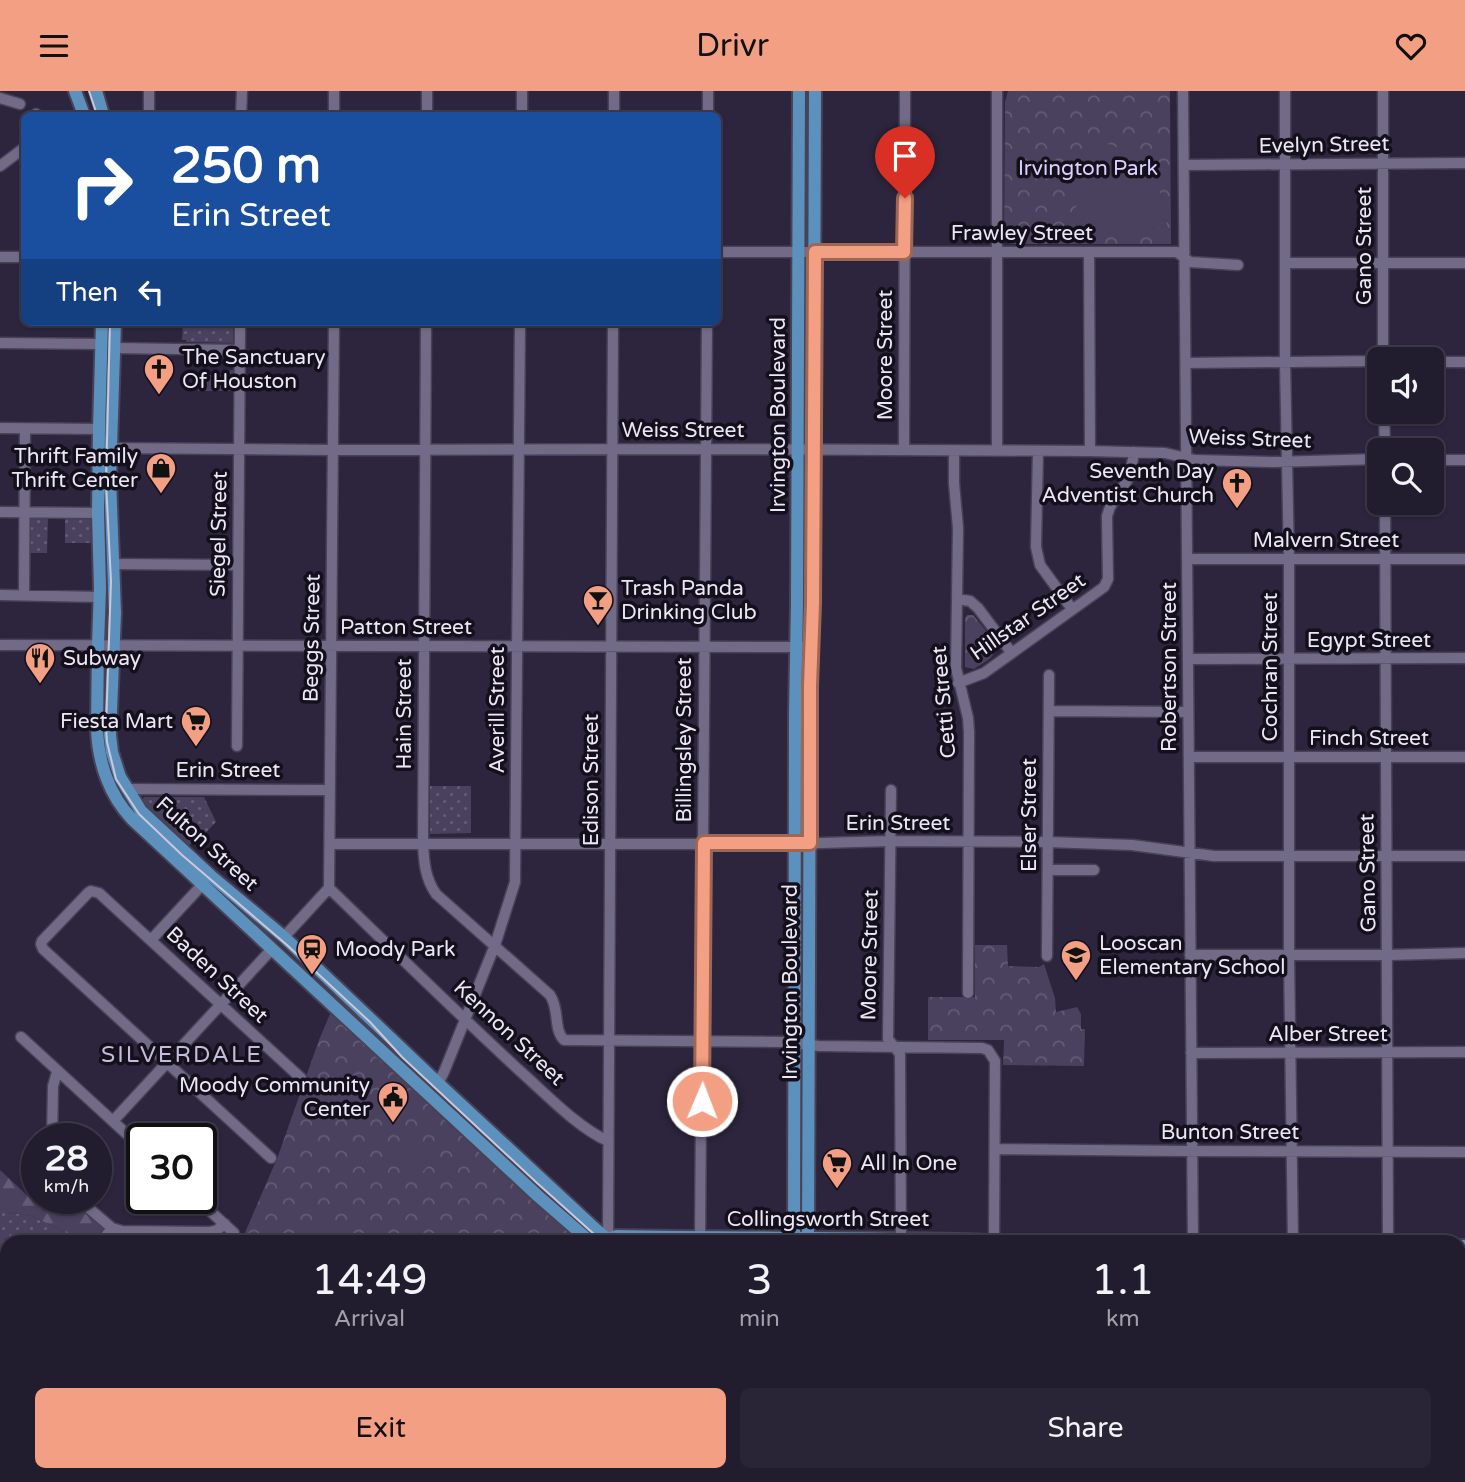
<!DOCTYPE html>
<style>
body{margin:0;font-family:"Varela Round",sans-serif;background:#292536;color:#f1f3f6;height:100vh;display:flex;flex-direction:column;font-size:26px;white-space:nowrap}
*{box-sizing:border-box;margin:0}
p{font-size:23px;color:#a2a1aa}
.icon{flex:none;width:38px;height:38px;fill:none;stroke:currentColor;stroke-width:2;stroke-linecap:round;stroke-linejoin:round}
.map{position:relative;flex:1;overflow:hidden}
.details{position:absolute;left:0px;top:1144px;width:1466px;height:247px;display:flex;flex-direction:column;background:#211c2e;border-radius:21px 21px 0 0;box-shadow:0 2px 5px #0004,0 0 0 2px #3e3a4a}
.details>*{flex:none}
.hud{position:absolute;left:21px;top:21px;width:700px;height:214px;border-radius:10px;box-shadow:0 2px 5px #0004,0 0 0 2px #3e3a4a;background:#1a4fa0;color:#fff;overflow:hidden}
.fabs{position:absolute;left:1367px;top:256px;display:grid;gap:14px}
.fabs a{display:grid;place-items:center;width:77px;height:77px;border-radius:10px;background:#211c2e;box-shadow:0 2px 5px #0004,0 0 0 2px #3e3a4a;font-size:35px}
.speed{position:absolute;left:21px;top:1032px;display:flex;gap:14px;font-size:35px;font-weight:700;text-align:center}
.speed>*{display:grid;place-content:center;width:91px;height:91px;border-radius:50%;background:#211c2e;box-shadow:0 2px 5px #0004,0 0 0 2px #3e3a4a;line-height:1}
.speed small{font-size:18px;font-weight:400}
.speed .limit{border:4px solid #111;border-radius:10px;background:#fff;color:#111}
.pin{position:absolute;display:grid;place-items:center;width:60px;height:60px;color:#fff;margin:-72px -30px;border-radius:50% 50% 50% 0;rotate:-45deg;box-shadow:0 0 7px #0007}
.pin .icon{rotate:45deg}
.me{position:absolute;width:77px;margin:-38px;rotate:1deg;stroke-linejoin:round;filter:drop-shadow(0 0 5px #0008)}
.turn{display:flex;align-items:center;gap:24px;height:147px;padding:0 35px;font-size:32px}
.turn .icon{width:91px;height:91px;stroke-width:2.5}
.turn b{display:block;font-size:49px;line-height:60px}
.then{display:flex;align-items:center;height:66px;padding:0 35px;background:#0003;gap:14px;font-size:26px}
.eta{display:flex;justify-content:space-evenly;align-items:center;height:119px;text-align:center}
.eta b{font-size:42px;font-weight:600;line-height:49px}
.button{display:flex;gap:14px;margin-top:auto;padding:14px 35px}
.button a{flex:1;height:80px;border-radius:10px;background:#f39f83;color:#111;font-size:28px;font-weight:600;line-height:80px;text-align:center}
.button a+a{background:#292536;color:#f1f3f6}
header{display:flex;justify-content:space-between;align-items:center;height:91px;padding:0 35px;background:#f39f83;color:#111;font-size:32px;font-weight:600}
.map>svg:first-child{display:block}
.grass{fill:url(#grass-dots)}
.forest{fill:url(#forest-firs)}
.cemetery{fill:url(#cemetery-stones)}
.park{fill:url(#park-crowns)}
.garden{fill:#4a415e}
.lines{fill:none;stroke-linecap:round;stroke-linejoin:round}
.river{stroke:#397f91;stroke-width:12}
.minor-casing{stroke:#484256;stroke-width:13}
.major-casing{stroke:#484256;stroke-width:16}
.minor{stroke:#726b87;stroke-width:10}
.major{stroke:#5d91bd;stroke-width:12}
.tram{stroke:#ccc7d9;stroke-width:2}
.route-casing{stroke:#9e6755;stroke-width:18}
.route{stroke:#f39f83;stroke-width:12}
.labels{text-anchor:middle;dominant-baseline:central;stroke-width:7;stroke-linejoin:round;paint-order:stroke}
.street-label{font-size:21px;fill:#ebe7f7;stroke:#13101b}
.park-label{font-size:21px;fill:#ddd2ff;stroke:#13101b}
.poi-label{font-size:21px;fill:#ebe7f7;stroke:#13101b;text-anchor:start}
.neighbourhood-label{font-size:23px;letter-spacing:2px;fill:#c4bcdb;stroke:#13101b}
</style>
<header><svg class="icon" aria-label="menu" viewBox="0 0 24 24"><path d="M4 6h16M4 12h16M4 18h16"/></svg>Drivr<svg class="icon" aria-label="heart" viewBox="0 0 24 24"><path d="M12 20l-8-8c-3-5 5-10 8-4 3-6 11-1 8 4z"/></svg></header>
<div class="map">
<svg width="1465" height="1391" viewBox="0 0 1465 1391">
<defs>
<pattern id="grass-dots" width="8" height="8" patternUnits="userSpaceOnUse" patternTransform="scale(1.75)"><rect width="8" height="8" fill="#4a415e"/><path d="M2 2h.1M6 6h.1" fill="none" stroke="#645c76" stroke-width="1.8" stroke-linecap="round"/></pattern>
<pattern id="forest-firs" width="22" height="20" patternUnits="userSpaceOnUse" patternTransform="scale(1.75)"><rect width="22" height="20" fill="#4a415e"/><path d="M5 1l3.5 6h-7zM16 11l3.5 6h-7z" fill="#645c76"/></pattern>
<pattern id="cemetery-stones" width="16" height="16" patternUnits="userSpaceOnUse" patternTransform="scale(1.75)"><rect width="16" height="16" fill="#4a415e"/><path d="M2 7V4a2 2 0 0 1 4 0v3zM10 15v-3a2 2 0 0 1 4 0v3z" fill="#645c76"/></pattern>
<pattern id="park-crowns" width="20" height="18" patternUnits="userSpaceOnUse" patternTransform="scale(1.75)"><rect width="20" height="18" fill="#4a415e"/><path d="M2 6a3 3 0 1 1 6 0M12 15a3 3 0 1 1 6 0" fill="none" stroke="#645c76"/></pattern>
</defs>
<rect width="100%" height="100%" fill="#2c253d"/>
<path class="grass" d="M183 231H233V252L186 251V249H182Z
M230 279H236V300H198V284H229Z
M65 425 92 426 95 452H65Z
M26 427 48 428 47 462H26Z
M430 695H471V742L430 743Z
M144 706H204L216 731 200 748 202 750 198 754 194 750 187 756 141 712Z
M0 1115 7 1121 32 1125 66 1142 94 1148 91 1152H7V1176L3 1173 4 1158 0 1156Z"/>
<path class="forest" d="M0 1079 44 1120 54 1108H68L105 1137 94 1148 66 1142 32 1125 6 1121 0 1115Z"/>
<path class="cemetery" d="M0 1243H7V1384H393L405 1391H0Z"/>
<path class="park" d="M1008 0H1170L1171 153H1010L1004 147 1005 11Z
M967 524H973C980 533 1000 552 993 564 989 570 979 574 974 578L965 576V527Z
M975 854H1007L1008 875 1039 876 1044 873 1055 907 1056 921 1077 916 1081 923V938H1085L1084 975 1003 974 1004 949H928V906H975Z
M334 918 591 1152H109L120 1143 244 1144 278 1065 319 949 330 923Z
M418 1384H779L782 1391H429Z"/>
<path class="garden" d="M1083 48C1138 55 1162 81 1167 136L1085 141C1078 139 1076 136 1075 128Z
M412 1045 435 1068 420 1083 397 1060Z
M320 1134 379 1151H316Z"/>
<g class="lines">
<path class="river" d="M405 1384 416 1391"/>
<g class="minor-casing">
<path id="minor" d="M149 0V24
M334 0V24
M1183 0 1193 1152
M1285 0V271L1289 469V864L1293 1152
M1383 0V268
M0 7 20 13
M36 23 37 24
M241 24 242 0
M427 24V0
M522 24V0
M614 24V0
M708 24V0
M1184 74 1465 72
M0 75 24 57
M718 161H1177L1190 171 1238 174
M1089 161 1090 360
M0 166H24
M1286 172H1465
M426 231 423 753C424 771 425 787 436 803L550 904C560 919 553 938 564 949L784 951 819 955 982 957 988 959 995 970 994 1152
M0 252 102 253
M114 257 240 259
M1432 271H1465
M1186 272 1379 270
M1384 320 1385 359
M0 337 99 338
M112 357 334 359 706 358 1090 360 1165 362 1195 369 1274 371 1379 368
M904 359 905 0
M954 360V392L958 437 956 577 968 627 969 641 968 902
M997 360V0
M1038 360 1036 456 1040 474 1072 518
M1432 369H1465
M1385 411 1388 1152
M0 421 98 422
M1188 468H1465
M114 473 238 474
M0 504 100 506
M24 504 25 338
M957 508 970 510 978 517 1011 561
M0 554 811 556
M1189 568 1465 567
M958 592 984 582 1104 496 1108 488 1107 425 1110 416 1130 385 1134 361
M1049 620 1188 621
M237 655 240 231
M1189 666H1465
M126 698 329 699
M891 699 888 948 900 963 901 1152
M330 753H787L890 750 1048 751 1132 754 1214 765H1465
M1048 779H1094
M329 797C392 858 455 920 520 980 545 1002 578 1037 608 1050
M284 846 329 797 334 231
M151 849 202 794
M1190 864H1388L1465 862
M1047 865 1049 584
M21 946 142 1057
M1191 962 1465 961
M438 992 444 981 495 854 515 791 520 231
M113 1030 272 858
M52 1048 53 995 57 981
M995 1058 1183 1060 1465 1061
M271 1067 43 858 41 853 42 850 88 802 91 800 99 802 301 987
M78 1108 112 1137 122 1140 210 1141 217 1139 225 1133
M197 1108 234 1142
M608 1148 613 231
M700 1151 707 231
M100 1152 112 1137
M0 1238 7 1237
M1460 1255H1465
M1460 1353H1465
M1197 1384V1391
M1293 1384 1294 1391
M1389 1384V1391
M1088 1391V1384"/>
</g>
<g class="major-casing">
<path id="major" d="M75 0 84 24
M96 0 103 24
M102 231 99 338 98 422 100 497 98 554 97 637C98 671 109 704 132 728L538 1105 592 1152
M115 231 110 387 115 522 110 644 112 661 120 686 141 720 211 785 284 846 438 992 592 1135 612 1152
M608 1148 616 1145C760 1148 905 1145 1049 1152
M794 1152 795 624 797 512 799 0
M808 1152 810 595 813 512 815 0
M1460 1155H1465
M783 1384 787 1391
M795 1384 799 1391
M809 1384 811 1391"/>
</g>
<use href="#minor" class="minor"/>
<use href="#major" class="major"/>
<path class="tram" d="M89 0 97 24
M110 231 106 391 111 490 106 637 107 651 116 688 139 723 182 764 287 854 343 906 370 931 402 966 537 1092 604 1152
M791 1384 794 1391"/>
</g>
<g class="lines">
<g class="route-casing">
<path id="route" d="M702 1010 704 752H810V595L813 512 815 161H904L905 107"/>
</g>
<use href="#route" class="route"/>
</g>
<defs>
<g id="church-pin" transform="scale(1.575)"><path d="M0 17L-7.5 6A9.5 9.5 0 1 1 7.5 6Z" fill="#f39f83" stroke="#13101b"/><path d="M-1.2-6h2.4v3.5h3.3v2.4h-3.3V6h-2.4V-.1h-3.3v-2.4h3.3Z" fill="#111"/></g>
<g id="shop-pin" transform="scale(1.575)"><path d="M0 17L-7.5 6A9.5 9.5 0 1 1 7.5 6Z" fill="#f39f83" stroke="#13101b"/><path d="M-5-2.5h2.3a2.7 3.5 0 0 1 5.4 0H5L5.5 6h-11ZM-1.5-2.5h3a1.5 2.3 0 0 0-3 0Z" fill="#111"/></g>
<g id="bar-pin" transform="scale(1.575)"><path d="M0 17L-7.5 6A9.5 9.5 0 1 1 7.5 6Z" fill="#f39f83" stroke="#13101b"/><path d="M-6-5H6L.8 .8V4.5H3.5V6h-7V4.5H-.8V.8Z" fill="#111"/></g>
<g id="restaurant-pin" transform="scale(1.575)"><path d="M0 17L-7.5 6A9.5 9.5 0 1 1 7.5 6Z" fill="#f39f83" stroke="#13101b"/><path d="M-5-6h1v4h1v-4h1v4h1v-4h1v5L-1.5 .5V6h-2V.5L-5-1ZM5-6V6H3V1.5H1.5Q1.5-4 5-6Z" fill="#111"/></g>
<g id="supermarket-pin" transform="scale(1.575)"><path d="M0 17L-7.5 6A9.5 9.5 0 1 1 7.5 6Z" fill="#f39f83" stroke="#13101b"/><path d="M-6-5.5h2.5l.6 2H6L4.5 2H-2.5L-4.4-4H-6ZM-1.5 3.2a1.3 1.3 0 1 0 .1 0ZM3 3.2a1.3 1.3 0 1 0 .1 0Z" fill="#111"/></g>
<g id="station-pin" transform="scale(1.575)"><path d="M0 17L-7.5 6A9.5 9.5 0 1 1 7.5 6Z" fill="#f39f83" stroke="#13101b"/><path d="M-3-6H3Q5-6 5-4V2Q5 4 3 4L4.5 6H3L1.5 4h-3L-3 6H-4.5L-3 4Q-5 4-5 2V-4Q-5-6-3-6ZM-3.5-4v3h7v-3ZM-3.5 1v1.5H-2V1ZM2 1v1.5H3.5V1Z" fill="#111"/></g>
<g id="school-pin" transform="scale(1.575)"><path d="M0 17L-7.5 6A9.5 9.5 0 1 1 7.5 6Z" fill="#f39f83" stroke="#13101b"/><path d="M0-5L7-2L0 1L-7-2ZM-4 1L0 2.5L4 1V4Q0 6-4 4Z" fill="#111"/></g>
<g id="civic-pin" transform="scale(1.575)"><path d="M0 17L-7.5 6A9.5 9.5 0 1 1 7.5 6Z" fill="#f39f83" stroke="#13101b"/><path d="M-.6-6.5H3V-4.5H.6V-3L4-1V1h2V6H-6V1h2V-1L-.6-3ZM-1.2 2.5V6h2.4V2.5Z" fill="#111"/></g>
</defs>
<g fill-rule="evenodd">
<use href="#church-pin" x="159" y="278"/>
<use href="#shop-pin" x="161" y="377"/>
<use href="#church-pin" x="1237" y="392"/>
<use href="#bar-pin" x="598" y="509"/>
<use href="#restaurant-pin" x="40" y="567"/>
<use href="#supermarket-pin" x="196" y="630"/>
<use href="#station-pin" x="312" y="858"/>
<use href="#school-pin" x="1076" y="864"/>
<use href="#civic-pin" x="393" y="1006"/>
<use href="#supermarket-pin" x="837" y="1072"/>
</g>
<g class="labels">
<g class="street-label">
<text transform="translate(1324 54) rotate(-1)">Evelyn Street</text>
<text x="1022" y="142">Frawley Street</text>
<text transform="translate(1364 155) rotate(-90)">Gano Street</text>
<text transform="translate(885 264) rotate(-90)">Moore Street</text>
<text transform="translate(778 324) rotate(-90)">Irvington Boulevard</text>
<text x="683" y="339">Weiss Street</text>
<text transform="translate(1250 348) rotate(2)">Weiss Street</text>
<text transform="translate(219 443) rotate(-89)">Siegel Street</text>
<text x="1326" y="449">Malvern Street</text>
<text transform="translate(1028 526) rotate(-35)">Hillstar Street</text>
<text x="406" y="536">Patton Street</text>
<text transform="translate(312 547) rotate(-89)">Beggs Street</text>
<text x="1369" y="549">Egypt Street</text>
<text transform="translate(1169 576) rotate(-90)">Robertson Street</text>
<text transform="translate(1270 576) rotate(-90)">Cochran Street</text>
<text transform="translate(944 611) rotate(-95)">Cetti Street</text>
<text transform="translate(497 619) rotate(-90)">Averill Street</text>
<text transform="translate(404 623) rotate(-90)">Hain Street</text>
<text x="1369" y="647">Finch Street</text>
<text transform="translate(684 649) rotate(-90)">Billingsley Street</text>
<text x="228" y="679">Erin Street</text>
<text transform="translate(591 689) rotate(-90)">Edison Street</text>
<text transform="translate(1029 724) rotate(-90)">Elser Street</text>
<text x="898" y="732">Erin Street</text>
<text transform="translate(207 753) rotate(42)">Fulton Street</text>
<text transform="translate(1368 782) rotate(-91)">Gano Street</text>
<text transform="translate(870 864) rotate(-89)">Moore Street</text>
<text transform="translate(217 884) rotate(43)">Baden Street</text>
<text transform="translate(790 891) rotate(-90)">Irvington Boulevard</text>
<text transform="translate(509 942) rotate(43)">Kennon Street</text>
<text x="1328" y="943">Alber Street</text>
<text x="1230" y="1041">Bunton Street</text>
<text x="828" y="1128">Collingsworth Street</text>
</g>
<g class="park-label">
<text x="1088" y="77">Irvington Park</text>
</g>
<g class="poi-label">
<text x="182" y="266">The Sanctuary<tspan x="182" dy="24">Of Houston</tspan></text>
<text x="138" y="365" text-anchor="end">Thrift Family<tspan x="138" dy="24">Thrift Center</tspan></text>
<text x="1214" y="380" text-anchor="end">Seventh Day<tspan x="1214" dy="24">Adventist Church</tspan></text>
<text x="621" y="497">Trash Panda<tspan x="621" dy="24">Drinking Club</tspan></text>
<text x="63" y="567">Subway</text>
<text x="173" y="630" text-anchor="end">Fiesta Mart</text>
<text x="1099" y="852">Looscan<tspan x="1099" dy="24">Elementary School</tspan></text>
<text x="335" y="858">Moody Park</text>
<text x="370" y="994" text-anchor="end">Moody Community<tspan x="370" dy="24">Center</tspan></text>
<text x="860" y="1072">All In One</text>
</g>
<g class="neighbourhood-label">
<text x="182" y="964">SILVERDALE</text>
</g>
</g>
</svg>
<div class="fabs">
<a><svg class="icon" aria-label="sound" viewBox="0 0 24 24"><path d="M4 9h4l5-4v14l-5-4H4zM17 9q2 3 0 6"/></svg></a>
<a><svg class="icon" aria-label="search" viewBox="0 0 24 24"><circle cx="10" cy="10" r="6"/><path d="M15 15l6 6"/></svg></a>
</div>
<div class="speed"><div>28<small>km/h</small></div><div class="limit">30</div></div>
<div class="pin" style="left:905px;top:107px;background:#d93025"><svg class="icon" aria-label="arrive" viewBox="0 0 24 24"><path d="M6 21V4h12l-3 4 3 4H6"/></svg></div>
<svg class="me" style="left:702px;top:1010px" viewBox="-20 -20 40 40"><circle r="17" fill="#f39f83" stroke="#fff" stroke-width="3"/><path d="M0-11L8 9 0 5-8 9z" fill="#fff"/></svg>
<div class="hud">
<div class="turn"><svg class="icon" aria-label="right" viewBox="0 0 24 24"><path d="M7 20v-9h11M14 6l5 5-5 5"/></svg><div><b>250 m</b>Erin Street</div></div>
<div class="then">Then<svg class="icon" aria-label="left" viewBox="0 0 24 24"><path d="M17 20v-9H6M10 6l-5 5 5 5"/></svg></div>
</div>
<section class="details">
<div class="eta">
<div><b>14:49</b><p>Arrival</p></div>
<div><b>3</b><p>min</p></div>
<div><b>1.1</b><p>km</p></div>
</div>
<div class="button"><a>Exit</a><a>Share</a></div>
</section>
</div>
